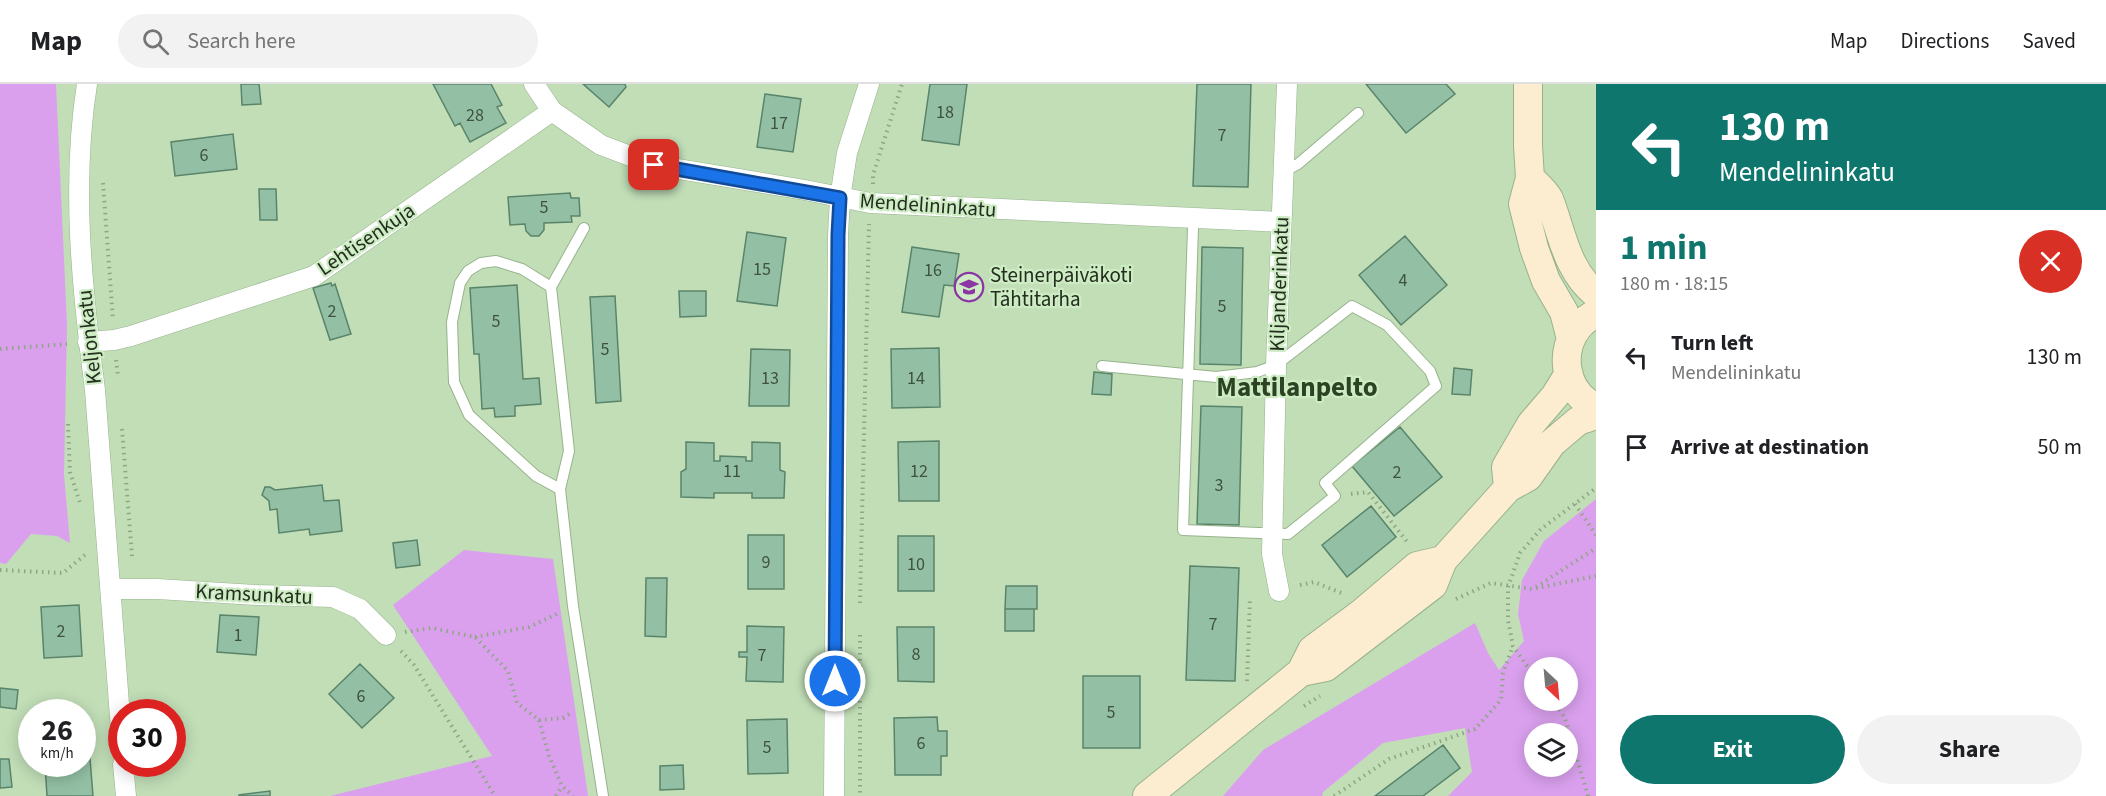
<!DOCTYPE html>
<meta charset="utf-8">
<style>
body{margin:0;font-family:"Source Sans 3",sans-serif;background:#f2f2f2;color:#202124;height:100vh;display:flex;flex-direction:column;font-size:22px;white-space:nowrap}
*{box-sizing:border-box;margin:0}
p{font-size:20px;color:#757577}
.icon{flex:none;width:33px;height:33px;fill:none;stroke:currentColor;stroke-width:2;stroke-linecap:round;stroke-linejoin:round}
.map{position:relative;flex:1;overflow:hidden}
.side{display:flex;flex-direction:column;background:#fff;width:510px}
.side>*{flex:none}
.guide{background:#0f766e;color:#fff;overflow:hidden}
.needle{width:39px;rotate:154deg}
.tools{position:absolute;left:1524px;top:573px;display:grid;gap:12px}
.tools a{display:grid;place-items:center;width:54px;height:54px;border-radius:50%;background:#fff;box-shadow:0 3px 15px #0003;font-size:30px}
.speed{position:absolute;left:18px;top:615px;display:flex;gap:12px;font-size:30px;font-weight:700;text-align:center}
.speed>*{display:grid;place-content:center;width:78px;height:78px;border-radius:50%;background:#fff;box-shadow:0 3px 15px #0003;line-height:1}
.speed small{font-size:15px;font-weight:400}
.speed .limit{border:9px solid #d22;background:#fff;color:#111}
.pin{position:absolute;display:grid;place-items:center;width:51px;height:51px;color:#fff;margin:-26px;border-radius:12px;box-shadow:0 3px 9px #0006}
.me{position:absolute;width:66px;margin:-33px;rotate:0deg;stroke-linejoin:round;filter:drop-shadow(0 0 4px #0008)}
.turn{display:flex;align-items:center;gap:21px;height:126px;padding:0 24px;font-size:27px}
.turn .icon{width:78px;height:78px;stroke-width:2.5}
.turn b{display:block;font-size:42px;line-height:51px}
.round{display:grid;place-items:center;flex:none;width:63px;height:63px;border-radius:32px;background:#f2f2f2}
.head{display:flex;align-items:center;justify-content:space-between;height:102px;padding:0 24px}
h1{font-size:36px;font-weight:700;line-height:45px;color:#0f766e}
.button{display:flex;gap:12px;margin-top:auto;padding:12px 24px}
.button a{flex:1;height:69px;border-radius:36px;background:#0f766e;color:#fff;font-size:24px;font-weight:700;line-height:69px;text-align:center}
.button a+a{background:#f2f2f2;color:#202124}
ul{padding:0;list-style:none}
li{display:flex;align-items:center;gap:18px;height:90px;padding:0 24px}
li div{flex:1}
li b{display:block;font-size:22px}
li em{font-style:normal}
header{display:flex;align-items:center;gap:36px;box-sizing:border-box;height:84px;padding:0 30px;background:#fff;border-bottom:2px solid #e0e0e0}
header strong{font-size:28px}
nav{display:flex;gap:33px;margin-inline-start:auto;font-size:21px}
.search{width:420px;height:54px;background:#f2f2f2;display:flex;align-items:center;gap:15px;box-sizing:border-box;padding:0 21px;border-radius:33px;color:#757577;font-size:22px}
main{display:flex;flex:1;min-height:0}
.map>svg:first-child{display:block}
.green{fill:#daa0ee;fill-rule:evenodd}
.building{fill:#93c0a4;stroke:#59846a;stroke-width:1.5}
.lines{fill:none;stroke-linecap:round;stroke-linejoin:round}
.lane-casing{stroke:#97b38d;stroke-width:12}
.street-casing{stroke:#97b38d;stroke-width:21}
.secondary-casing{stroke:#97b38d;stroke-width:30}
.path{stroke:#8fa686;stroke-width:4;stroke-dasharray:1.5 4.5;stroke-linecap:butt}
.lane{stroke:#fff;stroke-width:10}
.street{stroke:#fff;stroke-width:20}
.secondary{stroke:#fcecd0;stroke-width:28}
.route-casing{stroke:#114b97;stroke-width:15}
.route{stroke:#1a73e8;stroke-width:10}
.labels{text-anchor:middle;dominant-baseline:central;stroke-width:4.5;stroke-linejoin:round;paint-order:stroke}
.number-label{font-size:18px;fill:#3f5240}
.street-label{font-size:21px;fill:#232e1f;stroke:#ceecc4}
.poi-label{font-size:21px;fill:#232e1f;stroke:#ceecc4;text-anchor:start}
.district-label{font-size:27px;font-weight:bold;fill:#2b4322;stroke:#ceecc4}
</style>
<header>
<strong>Map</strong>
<div class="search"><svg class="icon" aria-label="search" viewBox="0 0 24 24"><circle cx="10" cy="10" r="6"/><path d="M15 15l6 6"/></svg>Search here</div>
<nav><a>Map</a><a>Directions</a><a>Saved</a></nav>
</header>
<main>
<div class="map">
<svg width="1596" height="712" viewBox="0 0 1596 712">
<rect width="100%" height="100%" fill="#c1deb7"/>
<path class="green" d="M0 0H56L67 241 64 391 70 459 57 452 31 450 6 480 0 479Z
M1596 415V712H1448L1472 688 1465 644 1383 659 1323 708 1322 712H1223L1263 666 1475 539 1488 569 1499 586 1524 557 1518 530 1522 496 1544 457ZM1534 584H1568V616H1534ZM1534 650H1568V682H1534Z
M464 466 553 475 588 712H330L492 672 393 521Z"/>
<path class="building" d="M241 0H259L261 20 242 21Z
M433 0H491L502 21 497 23 506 39 470 58 460 39 455 42Z
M583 0H625L626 3 609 23Z
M930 0H967L959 61 922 56Z
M1197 0H1251L1248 103 1193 102Z
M1366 0H1446L1455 10 1406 49Z
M765 10 801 15 793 68 757 63Z
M233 50 237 85 175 92 171 58Z
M259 105H276L277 136H260Z
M570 109 571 114H579L580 132H571L572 138 544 139V146L539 152H531L526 147 525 140 510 141 508 113Z
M747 148 786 154 777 222 737 217Z
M1405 152 1447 201 1401 241 1359 191Z
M912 163 959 170 954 202 944 201 939 233 902 228Z
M1202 163 1243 164 1241 281 1200 280Z
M331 199 332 202 335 200 351 250 330 256 313 204Z
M517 201 523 295 539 294 541 320 515 322V332L495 333 494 324 482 325 479 270H474L470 204Z
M679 207H706V232L680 233Z
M615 212 621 317 596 319 590 213Z
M939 264 940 323 892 324 891 265Z
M751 265 790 266 789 322H749Z
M1454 284 1472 286 1470 311 1452 310Z
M1094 288 1112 290 1111 311 1092 310Z
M1201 322 1242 323 1239 441 1197 440Z
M1400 343 1442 393 1394 432 1352 382Z
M939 357V417H899L898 358Z
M686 358 714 359V377H720V372L746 373V377H752V358L780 359V386L785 388 784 414H752V409H714V414L681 413V388L686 385Z
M322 401 324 417 339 416 342 447 310 451 309 445 279 449 277 425 270 426 269 417 262 411 265 403H270L275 406Z
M1371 422 1396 453 1347 493 1322 461Z
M748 451H784V505H748Z
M898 452H934V507H898Z
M417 456 420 481 396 484 393 459Z
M1190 482 1239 484 1235 597 1186 596Z
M646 494H667L666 553 645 552Z
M1006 502H1037V525H1005Z
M79 521 82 572 44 574 41 523Z
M1005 525H1034V547H1005Z
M220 531 259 533 256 571 217 568Z
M747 542 784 543 783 598 746 597 747 573H739V568H747Z
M897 543H934V598L898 597Z
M360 580 394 614 362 644 329 610Z
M1083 592H1140V664H1083Z
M0 604 18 606 16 625 0 623Z
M937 633 938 647H947V672H941V691H895L894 634Z
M787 635 788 689 748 690 747 636Z
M88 650 93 712H47L45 680H82V651Z
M1443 661 1460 684 1423 712H1375Z
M0 675H9L12 703 0 704Z
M683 681 684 705 660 706V682Z
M270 707V712H239V711Z"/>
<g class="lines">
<g class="lane-casing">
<path id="lane" d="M1283 88 1298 80 1358 29
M551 203 584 144
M1102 282 1216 293 1257 288 1276 281 1352 222 1387 241 1430 287 1436 302 1325 399 1335 412 1288 450 1183 446 1193 144V133
M560 405 536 392 469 331 454 298 452 238 460 199 468 187 481 179 496 177 522 185 551 203 569 367 560 405 573 522 603 712"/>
</g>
<g class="street-casing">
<path id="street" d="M87 0C71 101 82 205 95 306L122 659
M534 0 552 27 601 61 654 81 805 106 870 119 1281 138
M88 258 114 256 131 252 314 192 552 27
M110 505H157L257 511 333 513 360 525 386 551
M1279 507 1272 470 1276 281 1287 0
M123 680 126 712
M834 712 838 151 840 114 847 69 869 0"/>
</g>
<g class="secondary-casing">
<path id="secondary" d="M1528 0V62L1530 94 1523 120 1534 164 1546 197 1564 228 1571 255
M1530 94C1536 100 1545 107 1549 115 1562 148 1566 186 1596 210
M1596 229C1591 232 1585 236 1581 240 1557 265 1564 309 1596 323
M1508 404 1506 383 1531 340 1555 312 1568 291
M1301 588 1326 583 1433 501 1443 476 1508 404 1528 393 1552 359 1578 337 1596 331
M1147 712 1301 588 1312 566 1363 528 1417 482 1443 476"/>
</g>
<path class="path" d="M103 99 113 236
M873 100V91L902 0
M0 265 67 260
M116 276 118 292
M68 340 70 388 80 419
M122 345 132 472
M1351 410 1368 408 1408 459
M1575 420 1596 451
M0 486 63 489 86 470
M1300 501 1314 498 1344 510
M1536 503 1596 464
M1456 515 1491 499 1532 505 1596 492
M860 519 869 140
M405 548 432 544 475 553 508 587 517 619 539 636 549 672 562 702 573 712
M860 551V712
M475 553 529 543 559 529
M401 567 414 581 495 712
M1534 592 1513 562 1508 536V503L1520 469 1541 445 1596 404
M1247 597 1250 514
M1552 616 1565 634 1588 712
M1304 622 1320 612
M539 636 563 634 572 628
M556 712 562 702
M1334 712 1389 675 1475 645 1501 616 1503 589 1513 562"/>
<use href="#lane" class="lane"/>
<use href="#street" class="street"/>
<use href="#secondary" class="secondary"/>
</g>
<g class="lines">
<g class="route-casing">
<path id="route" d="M654 81 840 114 838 151 835 597"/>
</g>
<use href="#route" class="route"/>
</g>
<defs>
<g id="school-ring" transform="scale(1.5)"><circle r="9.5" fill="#ceecc4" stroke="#8b36a4" stroke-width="1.5"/><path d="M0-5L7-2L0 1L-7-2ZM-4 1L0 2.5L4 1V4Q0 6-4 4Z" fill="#8b36a4"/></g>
</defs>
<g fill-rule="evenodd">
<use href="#school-ring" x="969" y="203"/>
</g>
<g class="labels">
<g class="number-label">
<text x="945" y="28">18</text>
<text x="475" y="31">28</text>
<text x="779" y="39">17</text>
<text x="1222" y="51">7</text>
<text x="204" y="71">6</text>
<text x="544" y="123">5</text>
<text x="762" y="185">15</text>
<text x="933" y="186">16</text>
<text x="1403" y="196">4</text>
<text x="1222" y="222">5</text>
<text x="332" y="227">2</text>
<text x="496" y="237">5</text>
<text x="605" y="265">5</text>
<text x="770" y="294">13</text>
<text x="916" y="294">14</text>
<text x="732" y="387">11</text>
<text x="919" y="387">12</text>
<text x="1397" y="388">2</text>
<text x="1219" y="401">3</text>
<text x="766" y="478">9</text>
<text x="916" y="480">10</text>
<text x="1213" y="540">7</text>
<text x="61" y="547">2</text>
<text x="238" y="551">1</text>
<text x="916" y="570">8</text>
<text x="762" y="571">7</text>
<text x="361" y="612">6</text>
<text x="1111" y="628">5</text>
<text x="921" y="659">6</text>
<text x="767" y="663">5</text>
</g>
<g class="street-label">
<text transform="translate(928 121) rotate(4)">Mendelininkatu</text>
<text transform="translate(366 155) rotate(-34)">Lehtisenkuja</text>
<text transform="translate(1279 200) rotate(-88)">Kiljanderinkatu</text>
<text transform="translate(89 253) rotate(-96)">Keljonkatu</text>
<text transform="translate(254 510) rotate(3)">Kramsunkatu</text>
</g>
<g class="poi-label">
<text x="990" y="191">Steinerpäiväkoti<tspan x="990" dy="24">Tähtitarha</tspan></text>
</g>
<g class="district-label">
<text x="1297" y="303">Mattilanpelto</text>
</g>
</g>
</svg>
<div class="tools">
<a><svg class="needle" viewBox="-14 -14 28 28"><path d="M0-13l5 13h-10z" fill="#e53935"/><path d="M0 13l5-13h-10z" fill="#757577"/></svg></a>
<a><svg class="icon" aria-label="layers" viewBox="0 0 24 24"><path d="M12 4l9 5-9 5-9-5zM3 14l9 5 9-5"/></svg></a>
</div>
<div class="speed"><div>26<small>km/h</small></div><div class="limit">30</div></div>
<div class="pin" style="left:654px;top:81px;background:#d93025"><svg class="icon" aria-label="arrive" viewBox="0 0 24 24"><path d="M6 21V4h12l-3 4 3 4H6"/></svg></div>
<svg class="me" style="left:835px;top:597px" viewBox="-20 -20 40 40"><circle r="17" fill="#1a73e8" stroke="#fff" stroke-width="3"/><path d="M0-11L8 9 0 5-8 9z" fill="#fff"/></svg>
</div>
<section class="side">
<div class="guide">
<div class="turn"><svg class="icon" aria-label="left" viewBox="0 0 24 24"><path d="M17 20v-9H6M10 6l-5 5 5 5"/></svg><div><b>130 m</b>Mendelininkatu</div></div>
</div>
<div class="head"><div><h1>1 min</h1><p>180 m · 18:15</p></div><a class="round" style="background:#d93025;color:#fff"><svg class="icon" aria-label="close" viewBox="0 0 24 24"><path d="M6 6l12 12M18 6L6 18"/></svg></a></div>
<ul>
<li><svg class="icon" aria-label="left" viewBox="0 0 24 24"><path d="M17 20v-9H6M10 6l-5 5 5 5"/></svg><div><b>Turn left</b><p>Mendelininkatu</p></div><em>130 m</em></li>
<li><svg class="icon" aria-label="arrive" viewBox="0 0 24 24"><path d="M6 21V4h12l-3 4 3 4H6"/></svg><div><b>Arrive at destination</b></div><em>50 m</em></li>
</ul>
<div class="button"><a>Exit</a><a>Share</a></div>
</section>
</main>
